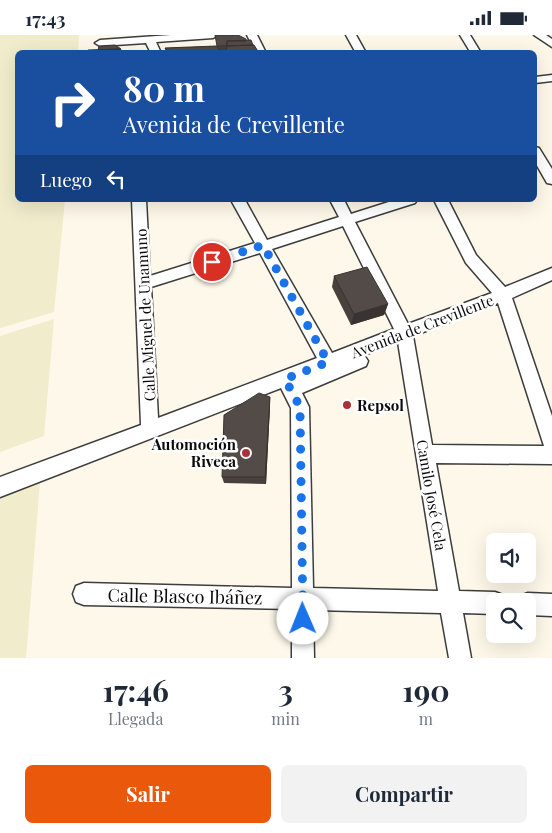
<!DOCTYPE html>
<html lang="es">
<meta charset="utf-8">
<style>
body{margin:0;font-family:"Playfair Display",serif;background:#f2f2f3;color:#1f2937;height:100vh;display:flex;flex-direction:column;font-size:19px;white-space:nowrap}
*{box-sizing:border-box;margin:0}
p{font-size:16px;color:#747a83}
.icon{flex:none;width:28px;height:28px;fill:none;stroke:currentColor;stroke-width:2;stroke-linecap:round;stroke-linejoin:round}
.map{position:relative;height:623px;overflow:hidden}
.panel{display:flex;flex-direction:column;background:#fff;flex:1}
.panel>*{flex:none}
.top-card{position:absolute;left:15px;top:15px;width:522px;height:152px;border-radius:8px;box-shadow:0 5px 20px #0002;background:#1a4fa0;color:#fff;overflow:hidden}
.controls{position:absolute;left:486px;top:498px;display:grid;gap:10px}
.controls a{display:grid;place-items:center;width:50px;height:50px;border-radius:8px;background:#fff;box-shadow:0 5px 20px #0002;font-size:25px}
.pin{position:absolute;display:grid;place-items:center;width:42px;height:42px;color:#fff;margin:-21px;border:2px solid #fff;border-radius:50%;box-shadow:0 1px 5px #0007}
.me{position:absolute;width:55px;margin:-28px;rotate:359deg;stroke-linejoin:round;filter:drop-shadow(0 0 4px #0008)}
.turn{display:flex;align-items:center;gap:18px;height:105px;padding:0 25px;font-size:22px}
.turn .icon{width:65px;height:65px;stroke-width:2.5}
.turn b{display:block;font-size:35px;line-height:42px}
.then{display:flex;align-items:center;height:48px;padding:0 25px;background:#0003;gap:10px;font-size:19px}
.eta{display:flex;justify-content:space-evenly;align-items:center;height:85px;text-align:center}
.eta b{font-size:30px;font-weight:700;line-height:35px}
.action{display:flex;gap:10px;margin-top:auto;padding:10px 25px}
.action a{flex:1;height:58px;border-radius:8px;background:#ea580c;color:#fff;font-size:20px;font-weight:700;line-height:58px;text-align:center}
.action a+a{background:#f2f2f3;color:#1f2937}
.status{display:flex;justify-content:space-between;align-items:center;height:35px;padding:0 25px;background:#fff;direction:ltr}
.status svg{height:14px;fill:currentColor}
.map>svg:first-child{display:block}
.farmland{fill:#f0eccc}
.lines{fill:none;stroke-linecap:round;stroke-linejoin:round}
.minor-casing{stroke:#3d3d3d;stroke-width:3}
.minor{fill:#fff;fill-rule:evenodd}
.wall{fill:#47403d}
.shaded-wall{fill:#393432}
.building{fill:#524b47;stroke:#393432}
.route{stroke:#1a73e8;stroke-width:9;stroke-dasharray:0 16.2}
.poi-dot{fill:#ad2f3a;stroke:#fff;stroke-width:2}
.labels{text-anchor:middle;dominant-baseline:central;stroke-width:5;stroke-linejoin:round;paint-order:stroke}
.street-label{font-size:15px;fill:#0a0a0a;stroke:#fff}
.poi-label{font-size:15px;font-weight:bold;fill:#0a0a0a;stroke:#fff;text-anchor:start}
.near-street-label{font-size:18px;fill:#0a0a0a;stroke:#fff}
</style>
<div class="status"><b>17:43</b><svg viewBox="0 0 49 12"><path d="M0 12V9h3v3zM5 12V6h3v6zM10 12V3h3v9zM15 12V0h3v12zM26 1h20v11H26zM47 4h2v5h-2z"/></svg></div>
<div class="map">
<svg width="552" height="623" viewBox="0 0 552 623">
<rect width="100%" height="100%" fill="#fdf8e9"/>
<path class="farmland" d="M0 0H79L78 17 18 18V165H65L54 277 0 293Z
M54 284 44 401 0 417V301Z
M40 446 26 623H0V462Z"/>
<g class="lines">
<g class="minor-casing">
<path id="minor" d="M218 0 213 3 156 7 161 18H151L146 8 100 11 95 8 100 5 171 0Z
M247 0H257L266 18H256Z
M346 0H356L366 18H356Z
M460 0H470L481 18H471Z
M534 0H546L552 4V12Z
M552 40V46L535 48V42Z
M535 112 539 113 552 134V149L547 148 535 127Z
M132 165H146L150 241 255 208 231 165H245L267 205 339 182 330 165H344L351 179 395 165H417L415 168 355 187 408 289 492 258 466 228 434 165H448L476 220 505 252 552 233V245L512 263 552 381V429L436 428 459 556 495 557 503 560 505 566H495V579L463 578 471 623H449L441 578 313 575 314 623H292V574L84 570 76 567 73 559 76 551 84 548 292 553 291 373 281 353 0 462V442L141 390ZM343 191 394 294 332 318 272 214ZM260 218 317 323 158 383 151 252ZM498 268 544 411 432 410 413 301ZM398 307 438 556 313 553 309 372 302 358 366 331 368 326 364 320Z
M528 558 552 559V581L528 580V566H518L520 561Z"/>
</g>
<use href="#minor" class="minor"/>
</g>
<path class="wall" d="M246 6 253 10 259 18H224V17H226L227 15 219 16 221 18 166 17 165 13 217 11Z
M334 241 388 269 384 280 351 290 332 252Z
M270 362V371L266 449 224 448 222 442Z"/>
<path class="shaded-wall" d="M388 269 384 280 351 290 354 279Z
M270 362V371L266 449 265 442Z"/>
<path class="building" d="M215 0H238L246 4V6H227V11H217L221 18H168L165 13 217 11Z
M251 5 253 10 227 11V6Z
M115 10 121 14 120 16V14L98 15 99 11Z
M254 10 259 18H225L224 17H226L227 11Z
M120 14V18H88V15Z
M367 232 388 269 354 279 334 241Z
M259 358 270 362 265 442H222L224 380Z"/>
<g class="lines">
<path class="route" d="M212 227 263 210 328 327 285 344 300 372 303 584"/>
</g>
<g class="poi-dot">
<circle cx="347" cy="370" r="5"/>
<circle cx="246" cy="418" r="5"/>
</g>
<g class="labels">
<g class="street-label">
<text transform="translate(145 280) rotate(-93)">Calle Miguel de Unamuno</text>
<text transform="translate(422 291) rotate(-21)">Avenida de Crevillente</text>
<text transform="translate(432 460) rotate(80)">Camilo José Cela</text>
</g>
<g class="poi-label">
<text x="357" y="370">Repsol</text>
<text x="236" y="409" text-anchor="end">Automoción<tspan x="236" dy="17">Riveca</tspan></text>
</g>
<g class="near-street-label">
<text transform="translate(185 561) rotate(1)">Calle Blasco Ibáñez</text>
</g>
</g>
</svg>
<div class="controls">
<a><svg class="icon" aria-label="sound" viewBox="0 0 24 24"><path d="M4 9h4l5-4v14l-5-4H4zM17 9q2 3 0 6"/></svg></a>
<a><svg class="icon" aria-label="search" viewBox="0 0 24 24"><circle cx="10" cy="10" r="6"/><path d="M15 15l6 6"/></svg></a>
</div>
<div class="pin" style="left:212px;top:227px;background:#d93025"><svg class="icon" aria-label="arrive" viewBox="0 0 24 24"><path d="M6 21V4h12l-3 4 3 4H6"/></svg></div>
<svg class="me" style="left:303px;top:584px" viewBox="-20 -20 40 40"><circle r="19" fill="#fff"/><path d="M0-13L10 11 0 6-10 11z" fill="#1a73e8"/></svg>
<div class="top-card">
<div class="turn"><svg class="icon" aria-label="right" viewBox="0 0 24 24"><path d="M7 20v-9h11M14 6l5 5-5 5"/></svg><div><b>80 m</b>Avenida de Crevillente</div></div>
<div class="then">Luego<svg class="icon" aria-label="left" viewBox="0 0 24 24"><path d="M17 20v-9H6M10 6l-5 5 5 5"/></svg></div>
</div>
</div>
<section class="panel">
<div class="eta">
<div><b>17:46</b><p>Llegada</p></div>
<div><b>3</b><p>min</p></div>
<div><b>190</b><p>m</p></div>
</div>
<div class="action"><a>Salir</a><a>Compartir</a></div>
</section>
